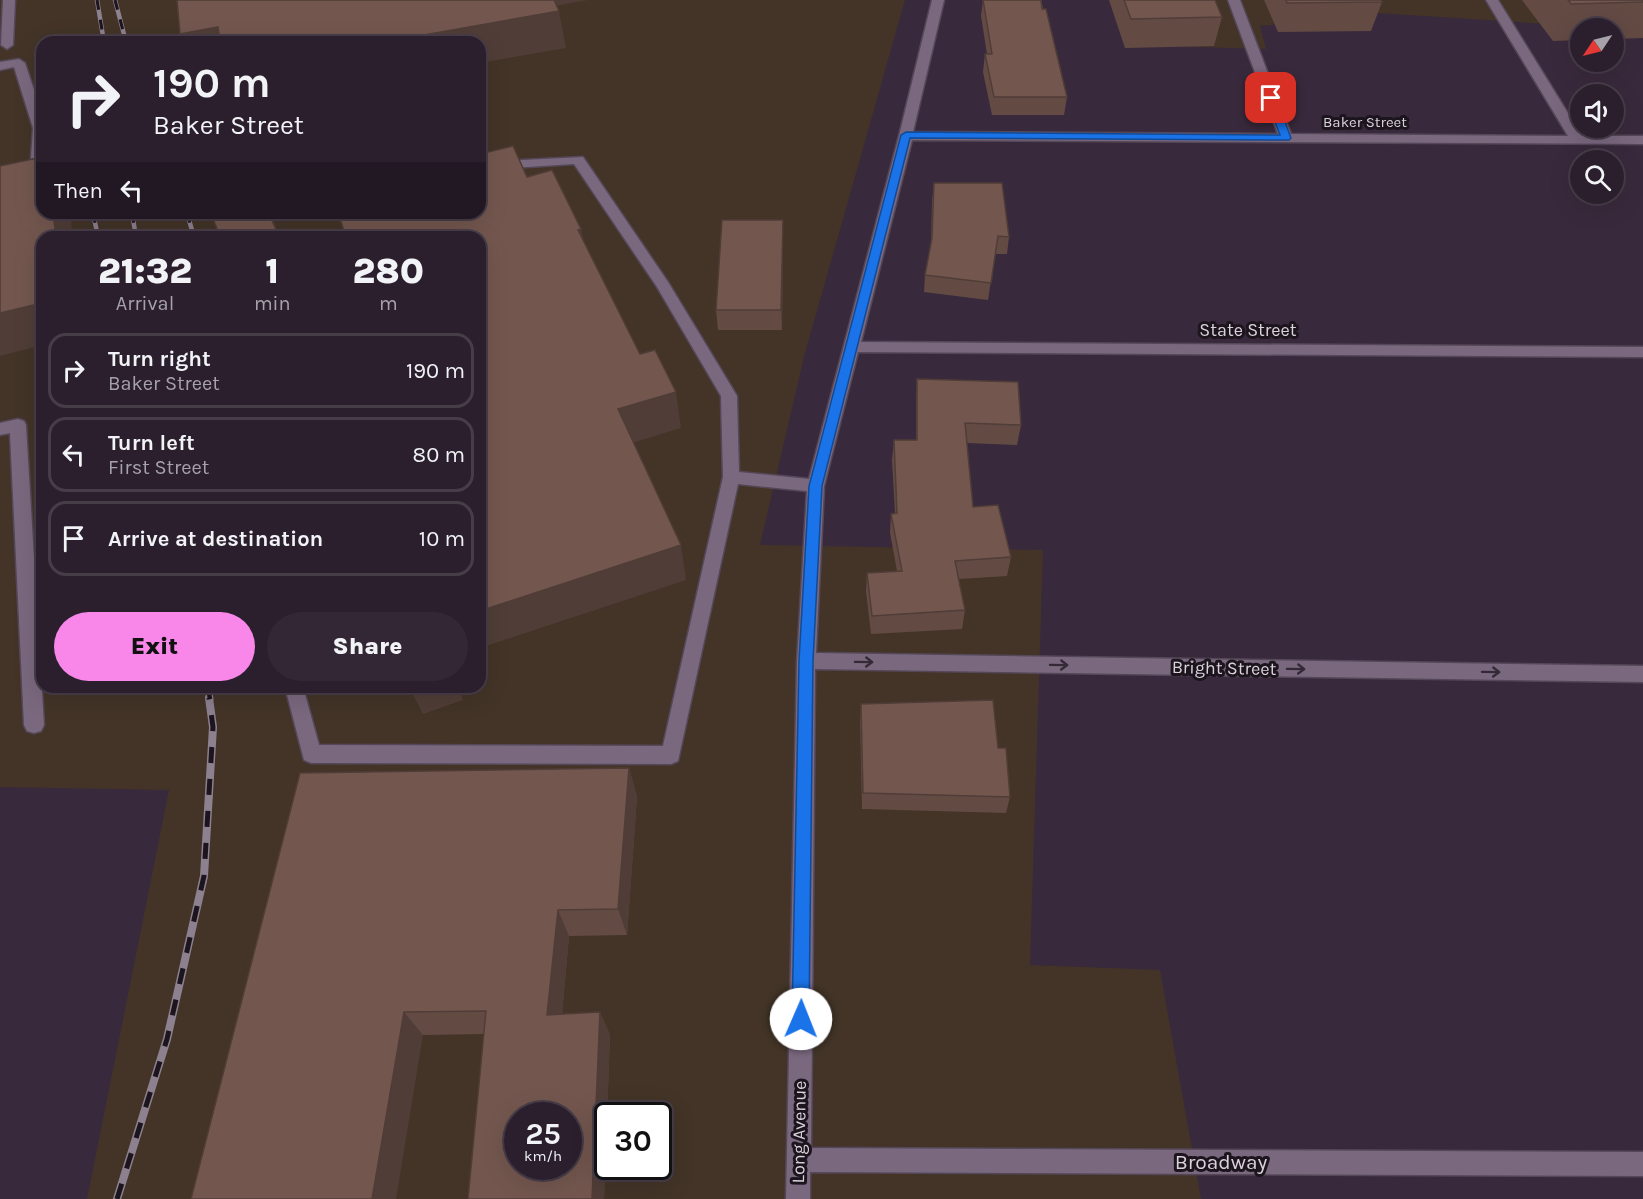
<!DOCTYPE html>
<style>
body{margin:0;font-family:Karla,sans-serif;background:#332735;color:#f1f3f6;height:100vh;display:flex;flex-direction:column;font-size:22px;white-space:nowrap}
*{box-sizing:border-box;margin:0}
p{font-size:20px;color:#a6a2aa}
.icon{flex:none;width:33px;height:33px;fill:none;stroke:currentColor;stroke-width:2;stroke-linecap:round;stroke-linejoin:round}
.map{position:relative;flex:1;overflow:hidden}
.drawer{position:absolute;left:36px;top:231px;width:450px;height:462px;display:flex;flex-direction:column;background:#2b1f2d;border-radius:18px;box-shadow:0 6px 24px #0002,0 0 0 2px #473d49}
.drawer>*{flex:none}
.top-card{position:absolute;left:36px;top:36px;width:450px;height:183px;border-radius:18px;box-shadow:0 6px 24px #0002,0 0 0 2px #473d49;background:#2b1f2d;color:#f1f3f6;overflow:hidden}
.needle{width:39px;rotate:235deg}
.tools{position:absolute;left:1570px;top:18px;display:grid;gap:12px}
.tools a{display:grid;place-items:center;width:54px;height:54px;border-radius:50%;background:#2b1f2d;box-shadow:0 6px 24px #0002,0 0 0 2px #473d49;font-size:30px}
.speed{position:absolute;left:504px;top:1102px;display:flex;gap:12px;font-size:30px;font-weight:700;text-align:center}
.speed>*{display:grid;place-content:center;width:78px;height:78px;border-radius:50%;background:#2b1f2d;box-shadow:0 6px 24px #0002,0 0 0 2px #473d49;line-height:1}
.speed small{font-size:15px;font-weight:400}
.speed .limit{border:3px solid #111;border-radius:9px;background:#fff;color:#111}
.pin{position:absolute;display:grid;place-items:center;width:51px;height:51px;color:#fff;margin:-26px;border-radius:12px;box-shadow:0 3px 9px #0006}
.me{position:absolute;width:66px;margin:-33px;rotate:1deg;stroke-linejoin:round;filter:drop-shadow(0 0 4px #0008)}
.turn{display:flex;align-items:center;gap:21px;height:126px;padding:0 18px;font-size:27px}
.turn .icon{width:78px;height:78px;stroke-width:2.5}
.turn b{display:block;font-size:42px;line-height:51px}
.then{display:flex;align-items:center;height:57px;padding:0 18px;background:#0003;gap:12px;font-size:22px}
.eta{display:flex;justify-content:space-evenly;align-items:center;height:102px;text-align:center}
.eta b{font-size:36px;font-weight:800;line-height:42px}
.button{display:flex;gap:12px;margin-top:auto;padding:12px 18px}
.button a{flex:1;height:69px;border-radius:36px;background:#f987e9;color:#111;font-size:24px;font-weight:800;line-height:69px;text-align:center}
.button a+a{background:#332735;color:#f1f3f6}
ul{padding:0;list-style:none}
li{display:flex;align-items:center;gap:18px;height:75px;margin:0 12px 9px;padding:0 6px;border:3px solid #473d49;border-radius:18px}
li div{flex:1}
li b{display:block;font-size:22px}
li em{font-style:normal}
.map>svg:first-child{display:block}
.industrial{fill:#433427;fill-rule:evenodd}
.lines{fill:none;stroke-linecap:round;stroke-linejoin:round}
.minor-casing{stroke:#544757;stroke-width:3}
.minor{fill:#7a687f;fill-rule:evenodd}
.rail-far2-casing{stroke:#8d8190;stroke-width:4.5}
.rail-far1-casing{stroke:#8d8190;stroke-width:7}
.rail-casing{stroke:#8d8190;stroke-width:8}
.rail-far2{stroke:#1c151d;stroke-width:3;stroke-dasharray:10;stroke-linecap:butt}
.rail-far1{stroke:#1c151d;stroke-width:4.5;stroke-dasharray:13;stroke-linecap:butt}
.rail{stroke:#1c151d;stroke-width:5;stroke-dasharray:16;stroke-linecap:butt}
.wall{fill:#634b44}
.shaded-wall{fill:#503d37}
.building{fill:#73574f;stroke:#503d37;stroke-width:1.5;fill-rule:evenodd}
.oneway{stroke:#342a36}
.route{fill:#1a73e8;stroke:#114b97;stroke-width:1.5}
.labels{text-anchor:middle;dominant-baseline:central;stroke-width:6;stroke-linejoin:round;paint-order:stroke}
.far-street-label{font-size:15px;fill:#dbd1dd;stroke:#1c151d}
.street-label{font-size:18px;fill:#dbd1dd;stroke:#1c151d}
.near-street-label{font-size:21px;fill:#dbd1dd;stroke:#1c151d}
</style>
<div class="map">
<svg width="1643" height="1199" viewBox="0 0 1643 1199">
<rect width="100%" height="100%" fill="#39293c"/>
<path class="industrial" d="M0 0H905L805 353 760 545 1043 550 1030 965 1160 970 1201 1199H87L169 790 0 787ZM42 42H480V213H42ZM42 237H480V687H42ZM518 1116H568V1167H518ZM608 1116H658V1167H608Z
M1114 0H1643V30L1377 13 1260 26 1266 49 1128 45Z"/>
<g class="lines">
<g class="minor-casing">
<path id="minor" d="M3 0H15L13 45 7 49 1 45Z
M932 0H944L913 132 1278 134 1228 0H1240L1291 134 1568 136 1486 0H1498L1582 136H1643V144L912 140 861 342 1643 347V357L858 352 824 486 816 653 1643 666V682L815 669 811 1148 1643 1152V1176L810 1172V1199H786L797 661 807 491 738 484 678 761 671 764 311 763 304 760 285 687H303L319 745 663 746 723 477 721 396 657 287 574 164 480 170V162L583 157 668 282 737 396 739 472 809 479 899 136Z
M19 59 25 63 42 114V190L0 202V194L29 186 33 128 14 67 0 70V62Z
M18 419 24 421 26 425 44 725 41 731 34 733 27 731 24 725 10 433 0 435V423Z"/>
</g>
<use href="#minor" class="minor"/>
<g class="rail-far2-casing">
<path id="rail-far2" d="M97 0 104 42
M115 0 126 42
M93 213 98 237
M132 213 136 237
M187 213 194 237"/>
</g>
<g class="rail-far1-casing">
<path id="rail-far1" d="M208 687 210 699"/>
</g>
<g class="rail-casing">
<path id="rail" d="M117 1199 167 1039 204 876 213 727 209 698"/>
</g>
<use href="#rail-far2" class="rail-far2"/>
<use href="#rail-far1" class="rail-far1"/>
<use href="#rail" class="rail"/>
</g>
<path class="wall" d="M983 0H1041L1067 97 1064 115H992L983 72 985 54H987L981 16Z
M1109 0H1215L1222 17 1214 46 1125 48Z
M1264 0H1381L1382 2 1371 31 1278 32Z
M1522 0H1643V38L1614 39V28H1581V40L1553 41Z
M934 183 1009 237 1007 254H995L988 300 924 292 925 275 931 244 932 201Z
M783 241 782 330H718L716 310Z
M917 379 1021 425 1017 445 967 443 973 507 1011 557 1007 576 959 579 965 610 962 629 871 634 866 591 867 573 897 571 890 533 891 514 895 513 892 460 894 440H916V399Z
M861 704 998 748 1010 797 1006 813 862 809 860 721Z
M629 768 637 797 627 935 569 936 562 1014 610 1034 604 1199H468L484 1034 423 1035 191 1199Z"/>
<path class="shaded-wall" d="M547 0H588L549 7Z
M559 11 566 48 480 63V42H385Z
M218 27 224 42H183L180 34Z
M53 213H70L73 237H56Z
M269 213H271L280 237H279Z
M783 220V241L782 330 781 310Z
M581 229 589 266 578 230Z
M42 303V345L0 356V313Z
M676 392 681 428 625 445 618 409Z
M681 545 686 580 480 648V611Z
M409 687H459L463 700 423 714Z
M629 768 637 797 627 935 618 909Z
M558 910 569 936 560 1037 547 1015Z
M404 1012 423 1035 396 1199H372Z
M600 1012 610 1034 604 1199H592Z"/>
<path class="building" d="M177 0H554L559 11 385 42H220L218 27 180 34Z
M983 0H1041L1042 9H1046L1067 97H994L985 54H992Z
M1124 0H1215L1222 17 1131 19Z
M1286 0H1381L1382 2 1287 3Z
M1568 0H1643V2L1571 4Z
M513 146 527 177 552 170 581 229 578 230 640 354 655 350 676 392 618 409 681 545 480 611V237H346L338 213H480V154Z
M42 157V213H53L56 237H42V303L0 313V166Z
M934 183H1002L1009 237 998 236 991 283 925 275 932 238Z
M211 213H269L279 237H220Z
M722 220H783L781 310H716Z
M917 379 1018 382 1021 425 965 423 973 507 998 505 1011 557 955 561 965 610 872 616 867 573 902 571 891 514 897 513 894 440H917Z
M993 700 998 748H1006L1010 797 863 793 861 704Z
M629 768 618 909 558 910 547 1015 600 1012 592 1199H468L486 1011 404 1012 372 1199H191L300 773ZM518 1116H568V1167H518Z"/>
<defs><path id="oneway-shaft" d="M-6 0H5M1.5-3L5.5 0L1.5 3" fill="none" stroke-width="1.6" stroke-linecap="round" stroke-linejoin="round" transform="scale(1.5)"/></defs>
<g class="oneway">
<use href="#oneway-shaft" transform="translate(864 662) rotate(1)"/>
<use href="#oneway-shaft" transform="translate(1059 665) rotate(1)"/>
<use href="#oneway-shaft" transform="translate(1296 669) rotate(1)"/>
<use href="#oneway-shaft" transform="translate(1491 672) rotate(1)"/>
</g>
<path class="route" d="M1268 96 1276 98 1291 138 1289 140 910 138 822 486 813 661 809 1019 807 1025 801 1028 795 1025 792 1019 799 661 809 486 901 135 906 132 1280 135 1266 98Z"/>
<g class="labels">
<g class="far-street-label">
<text x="1365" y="122">Baker Street</text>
</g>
<g class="street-label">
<text x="1248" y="330">State Street</text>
<text transform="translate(1224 668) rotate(1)">Bright Street</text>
<text transform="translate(799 1132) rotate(-89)">Long Avenue</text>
</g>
<g class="near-street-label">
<text x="1221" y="1162">Broadway</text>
</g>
</g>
</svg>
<div class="tools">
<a><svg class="needle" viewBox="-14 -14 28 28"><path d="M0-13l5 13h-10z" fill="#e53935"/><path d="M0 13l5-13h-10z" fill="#a6a2aa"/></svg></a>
<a><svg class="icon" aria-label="sound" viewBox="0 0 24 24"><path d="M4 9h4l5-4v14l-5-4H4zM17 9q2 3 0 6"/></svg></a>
<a><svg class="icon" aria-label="search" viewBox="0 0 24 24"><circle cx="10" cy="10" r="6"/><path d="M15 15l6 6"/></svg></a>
</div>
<div class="speed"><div>25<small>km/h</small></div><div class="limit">30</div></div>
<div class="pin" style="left:1271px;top:98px;background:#d93025"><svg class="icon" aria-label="arrive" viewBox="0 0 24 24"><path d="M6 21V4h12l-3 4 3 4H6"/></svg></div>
<svg class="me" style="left:801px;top:1019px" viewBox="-20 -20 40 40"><circle r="19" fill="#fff"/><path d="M0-13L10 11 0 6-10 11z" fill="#1a73e8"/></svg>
<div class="top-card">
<div class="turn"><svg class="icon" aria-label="right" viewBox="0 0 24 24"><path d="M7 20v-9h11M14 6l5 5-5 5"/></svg><div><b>190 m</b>Baker Street</div></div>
<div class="then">Then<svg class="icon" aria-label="left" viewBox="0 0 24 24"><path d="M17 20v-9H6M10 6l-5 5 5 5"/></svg></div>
</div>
<section class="drawer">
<div class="eta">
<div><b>21:32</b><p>Arrival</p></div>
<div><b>1</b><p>min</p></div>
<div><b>280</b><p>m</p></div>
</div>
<ul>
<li><svg class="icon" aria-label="right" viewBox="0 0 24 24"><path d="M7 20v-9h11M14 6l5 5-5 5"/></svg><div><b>Turn right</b><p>Baker Street</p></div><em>190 m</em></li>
<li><svg class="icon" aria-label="left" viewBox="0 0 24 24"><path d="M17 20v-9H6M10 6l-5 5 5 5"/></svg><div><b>Turn left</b><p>First Street</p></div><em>80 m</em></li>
<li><svg class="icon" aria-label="arrive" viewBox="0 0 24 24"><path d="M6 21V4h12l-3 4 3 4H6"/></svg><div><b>Arrive at destination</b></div><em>10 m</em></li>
</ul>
<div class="button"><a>Exit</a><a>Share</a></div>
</section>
</div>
